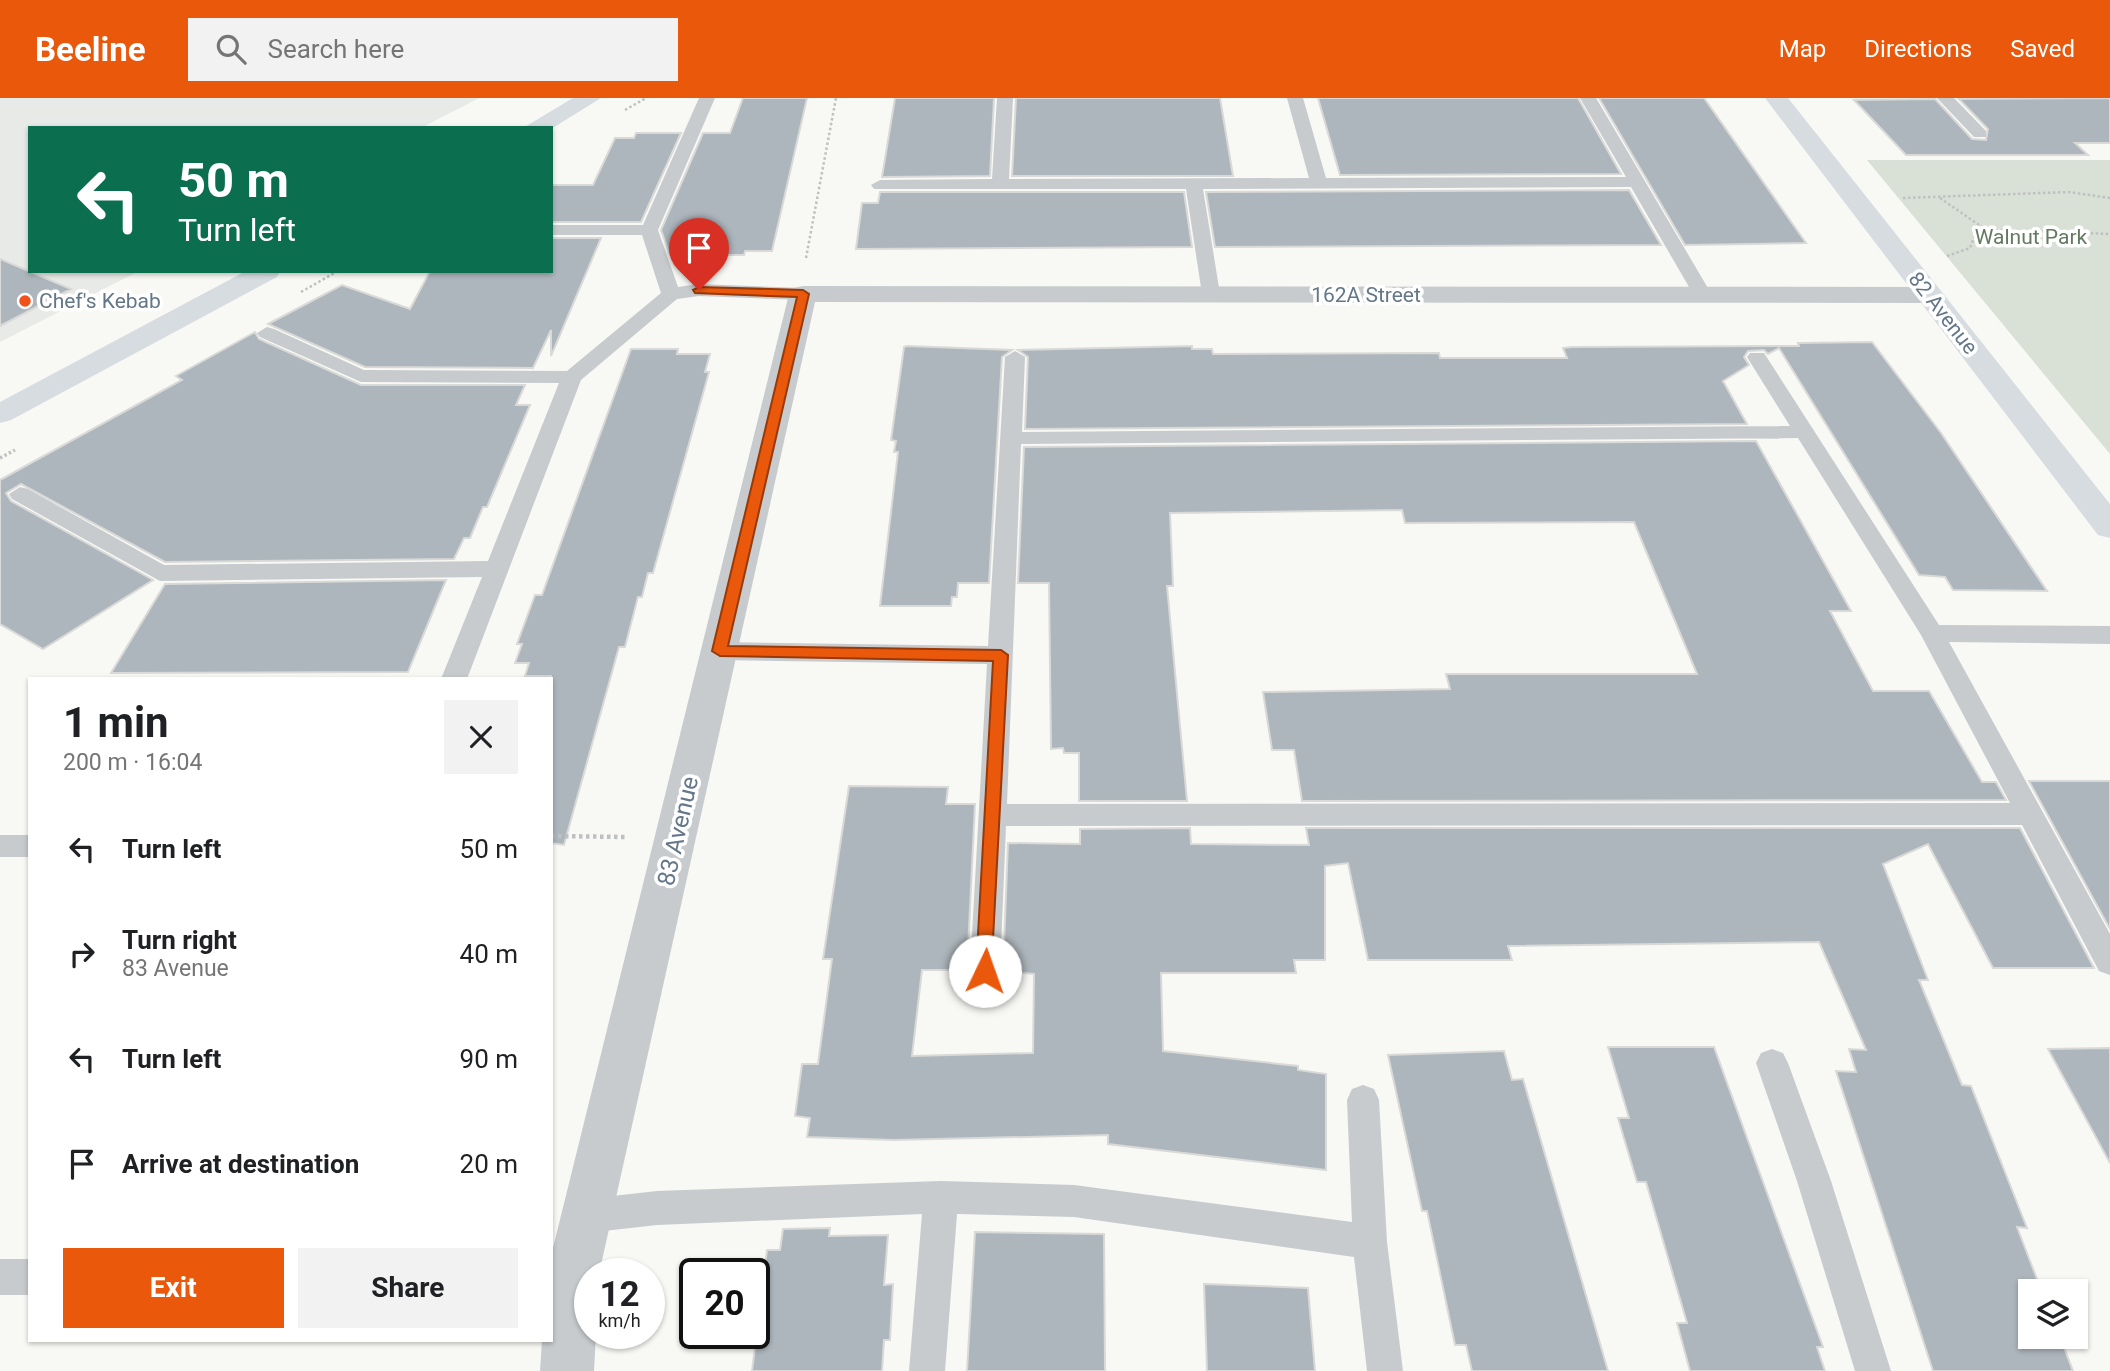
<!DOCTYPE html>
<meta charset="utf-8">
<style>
body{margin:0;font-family:Roboto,sans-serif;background:#f2f2f2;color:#202124;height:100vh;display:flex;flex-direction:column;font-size:26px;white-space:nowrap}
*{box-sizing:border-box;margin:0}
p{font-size:23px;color:#757577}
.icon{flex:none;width:38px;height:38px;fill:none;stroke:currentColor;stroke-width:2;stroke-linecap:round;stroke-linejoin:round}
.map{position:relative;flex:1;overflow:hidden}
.sheet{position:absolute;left:28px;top:579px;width:525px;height:665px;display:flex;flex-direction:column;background:#fff;border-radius:0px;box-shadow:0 2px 5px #0004}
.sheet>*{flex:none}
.guide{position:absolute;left:28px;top:28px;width:525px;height:147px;border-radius:0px;box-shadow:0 2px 5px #0004;background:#0b6e4f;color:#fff;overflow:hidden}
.fabs{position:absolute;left:2018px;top:1181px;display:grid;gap:14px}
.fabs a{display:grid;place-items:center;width:70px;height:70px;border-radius:0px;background:#fff;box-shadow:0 2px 5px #0004;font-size:35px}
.speed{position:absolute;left:574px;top:1160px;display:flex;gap:14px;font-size:35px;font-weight:700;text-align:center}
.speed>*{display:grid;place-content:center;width:91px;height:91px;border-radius:50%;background:#fff;box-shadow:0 2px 5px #0004;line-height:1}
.speed small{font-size:18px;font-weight:400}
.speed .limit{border:4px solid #111;border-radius:10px;background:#fff;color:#111}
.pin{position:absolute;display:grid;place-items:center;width:60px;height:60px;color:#fff;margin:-72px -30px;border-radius:50% 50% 50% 0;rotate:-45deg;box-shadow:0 0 7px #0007}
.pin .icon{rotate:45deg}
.me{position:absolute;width:77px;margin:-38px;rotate:3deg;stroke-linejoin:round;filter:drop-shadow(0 0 5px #0008)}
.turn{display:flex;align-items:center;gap:24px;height:147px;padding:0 35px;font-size:32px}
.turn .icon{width:91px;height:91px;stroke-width:2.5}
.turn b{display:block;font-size:49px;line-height:60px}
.round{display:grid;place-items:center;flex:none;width:74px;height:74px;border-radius:0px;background:#f2f2f2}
.overview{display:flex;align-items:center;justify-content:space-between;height:119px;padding:0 35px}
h1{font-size:42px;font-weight:700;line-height:52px}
.cta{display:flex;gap:14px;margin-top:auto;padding:14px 35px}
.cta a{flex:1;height:80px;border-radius:0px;background:#ea580c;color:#fff;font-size:28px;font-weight:700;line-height:80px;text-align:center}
.cta a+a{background:#f2f2f2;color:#202124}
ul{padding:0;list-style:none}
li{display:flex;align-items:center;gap:21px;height:105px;padding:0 35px}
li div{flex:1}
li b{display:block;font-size:26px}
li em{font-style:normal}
header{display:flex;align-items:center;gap:42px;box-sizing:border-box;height:98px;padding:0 35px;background:#ea580c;color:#fff}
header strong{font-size:33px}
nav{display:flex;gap:38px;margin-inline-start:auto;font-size:24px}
.search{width:490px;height:63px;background:#f2f2f2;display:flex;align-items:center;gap:18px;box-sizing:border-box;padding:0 24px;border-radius:0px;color:#757577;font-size:26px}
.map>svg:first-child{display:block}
.built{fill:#e8eae8}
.green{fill:#d9e0d5}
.building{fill:#adb6bc;stroke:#d9d9d7;stroke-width:2}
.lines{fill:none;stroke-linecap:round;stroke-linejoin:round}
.path-far2{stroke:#bec1c3;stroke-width:2.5;stroke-dasharray:2.5 2.5;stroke-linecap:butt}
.path-far1{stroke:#bec1c3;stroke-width:3.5;stroke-dasharray:2.5 2.5;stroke-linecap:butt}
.path{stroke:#bec1c3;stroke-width:4.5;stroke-dasharray:3.5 3.5;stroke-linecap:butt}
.lane{fill:#c7cbce;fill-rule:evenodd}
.street{fill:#c7cbce;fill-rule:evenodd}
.secondary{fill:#d6dce0;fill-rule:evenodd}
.primary{fill:#d6dce0;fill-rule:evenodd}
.route{fill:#ea580c;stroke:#983908;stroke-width:2}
.poi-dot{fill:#f3511a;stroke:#fff;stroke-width:2.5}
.labels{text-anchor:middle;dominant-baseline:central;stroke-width:7;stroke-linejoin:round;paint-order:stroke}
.far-park-label{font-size:21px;fill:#647a60;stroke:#fff}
.far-street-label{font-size:21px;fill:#647788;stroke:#fff}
.far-poi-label{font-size:21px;fill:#647788;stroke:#fff;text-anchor:start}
.street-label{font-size:24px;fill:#647788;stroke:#fff}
</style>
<header>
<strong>Beeline</strong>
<div class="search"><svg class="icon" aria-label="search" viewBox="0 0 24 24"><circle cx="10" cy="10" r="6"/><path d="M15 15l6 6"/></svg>Search here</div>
<nav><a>Map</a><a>Directions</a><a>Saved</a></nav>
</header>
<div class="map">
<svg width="2110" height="1273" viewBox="0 0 2110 1273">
<rect width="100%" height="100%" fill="#f8f8f4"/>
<path class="built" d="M0 0H479L421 30H30V173H139L0 244Z"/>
<path class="green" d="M1867 62H2110V356Z"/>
<path class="building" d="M743 0H807L772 153H745L744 157H670L661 132 703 35H730Z
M895 0H994L990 78 882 79Z
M1016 0H1220L1233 78H1012Z
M1318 0H1578L1621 76 1340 77Z
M1599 0H1704L1806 145 1685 147Z
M2110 0V45H2075L2088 57H1906L1854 2 1935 1 1972 41 1986 42 1988 31 1959 1Z
M636 35H681L641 124H551V87H593L615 40H634Z
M1629 92 1661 147 1215 149 1206 94Z
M880 94H1184L1192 149 856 151 862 105H878Z
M551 140H601L551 258V232L533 270 365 269 268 226 342 187 410 211 430 173H551Z
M0 161 71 191 0 228Z
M255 234 259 241 361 287H525L516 307H530L487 409H483L470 440H464L454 461 165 464 21 386 6 395 11 403 153 482 43 551 0 526V382L182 282 176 278Z
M1872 244 1941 335 2047 493 1953 492 1945 479 1919 477 1779 250 1768 256 1764 252 1748 253 1744 259 1749 267 1723 283 1747 326 1025 331 1028 259 1018 252 1192 248V251H1212L1213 256 1439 255 1440 260H1567L1563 250 1572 249 1799 248 1798 245Z
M907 248 1012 252 1002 259 989 485H958L957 499H952L951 508H880L898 354H894L896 343 891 342 904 249Z
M631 251H678L677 256H710L705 274H709L653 475H648L642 499H638L625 549H619L564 747 551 745V578H525L529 565H515L522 546H517L535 497H542Z
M1756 343 1851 513H1830L1873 593H1929L1982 684H1996L2006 702 1302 703 1294 652H1272L1263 594 1450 591 1446 576H1697L1634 424 1405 425 1402 412 1170 415 1173 488H1167L1187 703H1079V655H1064L1063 650 1051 651 1049 485H1018L1024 349Z
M446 482 408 574 111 575 165 486Z
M2029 683H2110V831Z
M849 688 948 689 946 706H975L967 872H922L912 958 1033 955 1034 876 1003 873 1008 745 1080 746V731L1190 730 1191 746 1309 747 1306 730H2020L2094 870H1993L1928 746 1883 766 1928 882H1919L1962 987 1971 988 2027 1130 2017 1129 2042 1194H2030V1239H2060L2073 1273H1933L1836 973 1856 974 1849 951 1866 952 1819 844 1508 848 1512 862H1368L1348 765 1325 768V862H1294L1296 875H1161L1163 953 1298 968V972L1326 976V1072L1108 1046V1037L894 1042 807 1039 810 1020 795 1018 802 966H818L832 861H823Z
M1608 949H1714L1823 1249H1817L1825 1273H1690L1677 1225H1687L1646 1084H1637L1618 1020H1629Z
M2110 950V1065L2048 951Z
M1504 953 1512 982 1523 981 1608 1273H1472L1466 1247H1455L1427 1113H1422L1388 957Z
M830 1130 829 1138 888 1137 884 1187 893 1186 890 1242H884L882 1273H752L767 1152H780L783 1131Z
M975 1134 1104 1136 1105 1273H967Z
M1204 1186 1308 1190 1315 1273H1207Z"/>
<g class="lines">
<path class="path-far2" d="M625 12 646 0
M1903 100 2069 94 2110 100
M1940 100 1979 127 1994 132 2110 136
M1947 158 1970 150 1979 127
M806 160 836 0
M301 194 338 173"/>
<path class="path-far1" d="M0 360 15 352"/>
<path class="path" d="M551 738 626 739"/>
<path class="lane" d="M699 0H715L658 132 678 189 699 186 803 190 812 196 803 202 699 198 677 201 581 282 467 581H441L482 479 160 483 12 401 9 396 20 389 28 391 164 467 488 463 559 285 361 284 260 239 257 235 267 229 274 231 364 272 567 273 661 195 642 137H551V127H643Z
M997 0H1013L1009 81 1309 80 1287 0H1303L1326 80 1626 79 1580 0H1596L1712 197 1710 201H1696L1631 89 1203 91 1220 196 1211 202 1202 196 1186 91H874L871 87 880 82 992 81Z
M1937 0H1954L1986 33V39H1974Z
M1015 253 1025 259 1022 334 1790 328 1747 259 1750 255H1764L1939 527 2110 528V546L1949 544 2110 836V877L2099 873 2022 727 1006 728 1000 873 996 882 985 886 974 882 970 873 987 566 720 562 711 559 708 553 711 547 720 544 988 548 1005 259ZM1798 340 1921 537 2010 705 1007 706 1021 346Z
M0 737H30V759H0Z
M1772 951 1783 955 1788 965 1831 1083 1891 1273H1855L1797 1083 1756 965 1761 955Z
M1363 987 1374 991 1379 1002 1387 1144 1403 1273H1367L1354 1159 1074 1119 957 1116 945 1273H909L922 1116 657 1127 586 1135 574 1130 569 1118 574 1106 586 1101 657 1093 941 1083 1074 1087 1352 1124 1347 1002 1352 991Z
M0 1161H30V1197H0Z"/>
<path class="street" d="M803 188 1929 189 1939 191 1943 197 1939 203 1929 205 815 204 599 1176H590V1236H596L594 1273H540L542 1242H551V1158L789 196 793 190Z"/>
<path class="secondary" d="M1765 0H1788L2110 406V440L2098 437Z"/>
<path class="primary" d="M573 0H601L551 31 523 30Z
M246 173H280L277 179 11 322 0 325V304Z"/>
</g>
<path class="route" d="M699 189 803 192 809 196 728 548 1001 552 1008 557 991 879H978L976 873 993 563 720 558 712 553 797 199 695 195 693 192Z"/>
<circle class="poi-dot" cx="25" cy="203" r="7"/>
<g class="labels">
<g class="far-park-label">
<text x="2031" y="139">Walnut Park</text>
</g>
<g class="far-street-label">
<text x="1366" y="197">162A Street</text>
<text transform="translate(1943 215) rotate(52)">82 Avenue</text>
</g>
<g class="far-poi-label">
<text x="39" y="203">Chef's Kebab</text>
</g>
<g class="street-label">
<text transform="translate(678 733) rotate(-77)">83 Avenue</text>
</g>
</g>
</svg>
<div class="fabs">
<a><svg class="icon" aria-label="layers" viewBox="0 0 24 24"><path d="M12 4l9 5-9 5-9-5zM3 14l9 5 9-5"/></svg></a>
</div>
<div class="speed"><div>12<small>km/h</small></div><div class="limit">20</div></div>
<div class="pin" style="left:699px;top:192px;background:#d93025"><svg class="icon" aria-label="arrive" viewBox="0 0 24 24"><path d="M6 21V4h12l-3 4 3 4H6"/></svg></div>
<svg class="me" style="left:985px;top:873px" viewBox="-20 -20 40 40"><circle r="19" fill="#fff"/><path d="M0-13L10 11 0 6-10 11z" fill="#ea580c"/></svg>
<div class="guide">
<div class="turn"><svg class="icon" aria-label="left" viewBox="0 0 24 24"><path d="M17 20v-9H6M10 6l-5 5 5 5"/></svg><div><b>50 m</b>Turn left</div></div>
</div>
<section class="sheet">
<div class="overview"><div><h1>1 min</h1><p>200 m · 16:04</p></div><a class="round"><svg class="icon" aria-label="close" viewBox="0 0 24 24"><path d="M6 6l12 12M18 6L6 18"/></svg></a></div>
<ul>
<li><svg class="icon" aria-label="left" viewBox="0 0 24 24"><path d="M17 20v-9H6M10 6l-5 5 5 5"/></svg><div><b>Turn left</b></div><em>50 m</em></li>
<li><svg class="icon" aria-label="right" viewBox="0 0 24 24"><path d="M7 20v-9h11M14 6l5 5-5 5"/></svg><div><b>Turn right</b><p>83 Avenue</p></div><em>40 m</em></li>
<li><svg class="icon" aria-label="left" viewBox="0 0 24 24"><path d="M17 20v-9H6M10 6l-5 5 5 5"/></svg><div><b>Turn left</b></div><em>90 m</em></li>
<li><svg class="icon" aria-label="arrive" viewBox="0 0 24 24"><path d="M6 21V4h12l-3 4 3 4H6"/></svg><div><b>Arrive at destination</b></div><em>20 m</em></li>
</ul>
<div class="cta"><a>Exit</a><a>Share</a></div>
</section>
</div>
